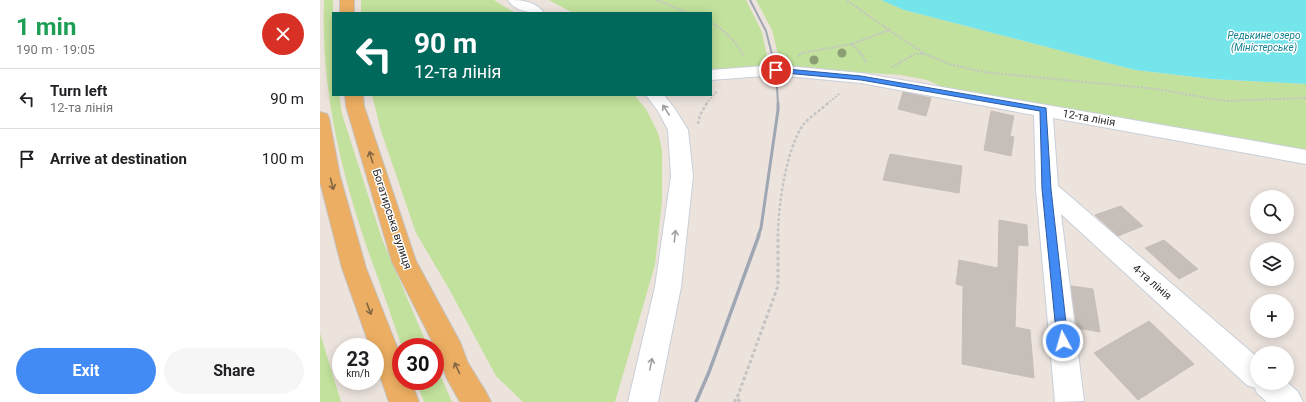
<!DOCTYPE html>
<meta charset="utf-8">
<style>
body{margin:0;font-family:Roboto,sans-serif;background:#f6f6f6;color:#202124;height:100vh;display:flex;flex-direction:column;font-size:15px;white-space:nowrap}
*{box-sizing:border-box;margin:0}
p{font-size:13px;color:#757577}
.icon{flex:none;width:22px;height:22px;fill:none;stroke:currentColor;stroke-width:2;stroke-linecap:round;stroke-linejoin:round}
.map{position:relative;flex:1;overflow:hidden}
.details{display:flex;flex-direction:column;background:#fff;width:320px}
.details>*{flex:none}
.guide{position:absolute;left:12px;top:12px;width:380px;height:84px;border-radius:0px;box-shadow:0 2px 10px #0003;background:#00695c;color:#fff;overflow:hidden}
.buttons{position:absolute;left:930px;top:190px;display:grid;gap:8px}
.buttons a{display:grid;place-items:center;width:44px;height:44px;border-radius:50%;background:#fff;box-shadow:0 2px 10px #0003;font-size:20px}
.speed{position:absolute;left:12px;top:338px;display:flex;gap:8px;font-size:20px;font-weight:700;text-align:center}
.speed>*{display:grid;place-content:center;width:52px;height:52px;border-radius:50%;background:#fff;box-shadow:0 2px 10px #0003;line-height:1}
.speed small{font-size:10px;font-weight:400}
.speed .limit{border:6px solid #d22;background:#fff;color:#111}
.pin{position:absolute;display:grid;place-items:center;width:34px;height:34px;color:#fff;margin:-17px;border:2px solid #fff;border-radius:50%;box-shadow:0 1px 4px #0007}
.me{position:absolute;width:44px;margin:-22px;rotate:354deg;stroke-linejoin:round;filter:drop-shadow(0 0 3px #0008)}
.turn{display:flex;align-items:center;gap:14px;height:84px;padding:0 16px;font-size:18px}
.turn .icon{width:52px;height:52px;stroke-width:2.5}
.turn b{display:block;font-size:28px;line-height:34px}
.round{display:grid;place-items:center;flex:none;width:42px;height:42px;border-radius:21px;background:#f6f6f6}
.head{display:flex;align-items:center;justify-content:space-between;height:68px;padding:0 16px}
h1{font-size:24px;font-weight:700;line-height:30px;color:#1e9e55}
.cta{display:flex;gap:8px;margin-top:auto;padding:8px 16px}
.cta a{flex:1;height:46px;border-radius:24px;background:#428af4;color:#fff;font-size:16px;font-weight:700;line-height:46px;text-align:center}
.cta a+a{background:#f6f6f6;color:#202124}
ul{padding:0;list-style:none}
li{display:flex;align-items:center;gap:12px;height:60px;padding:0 16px;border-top:1px solid #e0e0e0}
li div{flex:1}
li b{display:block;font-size:15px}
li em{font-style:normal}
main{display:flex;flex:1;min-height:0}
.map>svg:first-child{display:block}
.green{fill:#c2e19c}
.water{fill:#74e5eb}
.building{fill:#c5beb9;stroke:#c8beb7}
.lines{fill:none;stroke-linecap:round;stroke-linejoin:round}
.street-casing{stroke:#c9cfd8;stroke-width:2}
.primary-casing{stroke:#c4c4c4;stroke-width:2}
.path-far2{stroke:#c4c4c4;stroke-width:2;stroke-dasharray:2 1.5;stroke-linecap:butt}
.path-far1{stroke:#c4c4c4;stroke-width:2.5;stroke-dasharray:3 2;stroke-linecap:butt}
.path{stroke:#c4c4c4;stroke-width:3;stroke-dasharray:3.5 2.5;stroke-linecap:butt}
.street{fill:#fff;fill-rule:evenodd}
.primary{fill:#ecae62;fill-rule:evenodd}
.rail-far2{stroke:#a0a7b4;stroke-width:2}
.rail-far1{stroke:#a0a7b4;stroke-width:3}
.rail{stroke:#a0a7b4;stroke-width:3.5}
.tree{fill:#8b9e73}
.oneway{stroke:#a0a0a0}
.oneway2{stroke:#826644}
.route{fill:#428af4;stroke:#2b5a9f}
.labels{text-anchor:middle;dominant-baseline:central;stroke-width:3;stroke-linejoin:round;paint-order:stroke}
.far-water-label{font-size:10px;font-style:italic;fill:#128191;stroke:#fff}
.street-label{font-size:11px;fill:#2b2b2b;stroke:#fff}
</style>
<main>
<section class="details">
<div class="head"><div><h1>1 min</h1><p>190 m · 19:05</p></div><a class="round" style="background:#d93025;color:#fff"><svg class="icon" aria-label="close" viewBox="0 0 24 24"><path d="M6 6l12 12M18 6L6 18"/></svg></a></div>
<ul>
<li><svg class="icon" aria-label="left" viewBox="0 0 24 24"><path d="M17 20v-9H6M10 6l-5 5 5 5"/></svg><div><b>Turn left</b><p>12-та лінія</p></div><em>90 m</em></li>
<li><svg class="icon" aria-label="arrive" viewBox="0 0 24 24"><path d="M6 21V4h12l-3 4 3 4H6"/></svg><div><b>Arrive at destination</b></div><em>100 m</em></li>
</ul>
<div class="cta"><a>Exit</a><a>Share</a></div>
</section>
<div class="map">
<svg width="986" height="402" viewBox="0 0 986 402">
<rect width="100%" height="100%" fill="#ece3dd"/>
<path class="green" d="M4 0H13V95H19L22 114 62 239 108 347H82C74 325 67 303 59 281 26 192 0 97 4 0Z
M41 0H174L195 13H41Z
M229 0H426L442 32 449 66 391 70V13H253Z
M436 0H561L584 10 815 70 891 79 986 84V152L632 91 607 80 581 75 461 67 452 30Z
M52 95 315 96 326 109 338 133 342 150V201L335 265 295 402H203L176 376 128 287 96 233 61 131Z
M0 333 21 402H0Z
M115 363 132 402H104L96 381H115Z"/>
<path class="water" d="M561 0H986V84L891 79 815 70 584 10Z"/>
<path class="building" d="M583 92 611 98 606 116 578 109Z
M671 111 694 116 690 136 694 137 691 156 664 150Z
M570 154 642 166 639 193 563 180Z
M801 206 823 226 798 236 775 215Z
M679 220 707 225 708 246 698 245 695 327 710 330 714 378 642 364 643 286 636 284 639 260 678 268Z
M844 240 878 269 859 279 825 248Z
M751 286 773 289 780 332 757 328Z
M829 321 874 364 818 400 774 353Z"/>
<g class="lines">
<g class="street-casing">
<path id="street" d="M188 0C201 0 216 1 224 13 211 13 196 12 188 0Z
M456 65 541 73 986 150V164L733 118 738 186 937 357V383H967V382L978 392 983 402H947L937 393 935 388 927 385 741 214 764 401 735 402 716 189 714 115 541 83 456 75 391 80V70Z
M326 95H344L355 109 368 130 373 176 361 287 338 402H308L335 287 351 176 348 130 338 111Z"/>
</g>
<g class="primary-casing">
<path id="primary" d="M20 0H34V13H20Z
M25 95H43L44 106 96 261 140 342 148 363 166 392 171 402H140L127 379 115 347 72 262 26 106Z
M0 112 7 114 9 118 20 176 46 268 81 357V381H91L99 402H69L55 362V347H50L22 268 0 182Z"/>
</g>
<path class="path-far2" d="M337 0 368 13
M391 23C402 28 420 45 423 56
M569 30 605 54 629 64 663 72 837 89 904 101 986 98
M532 44 542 55 546 63
M479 56 482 53 532 44 569 30 526 0
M572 67 595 54H604
M386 104 397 91
M507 104 520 93"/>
<path class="path-far1" d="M378 124 380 115 387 103
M458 236C458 206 466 150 483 125 489 117 501 110 508 103"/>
<path class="path" d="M414 402 417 398
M420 402 417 398 458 286V235"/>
<use href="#street" class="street"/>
<use href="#primary" class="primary"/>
<path class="rail-far2" d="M430 0 446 31 456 70 458 104"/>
<path class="rail-far1" d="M438 236 441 228 458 110V103"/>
<path class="rail" d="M376 402 389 372 439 235"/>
</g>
<g class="tree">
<circle cx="522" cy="53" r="4.5"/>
<circle cx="494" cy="60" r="4.5"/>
</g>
<defs><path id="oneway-shaft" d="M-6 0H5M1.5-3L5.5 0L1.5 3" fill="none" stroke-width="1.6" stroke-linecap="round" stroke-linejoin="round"/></defs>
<g class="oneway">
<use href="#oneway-shaft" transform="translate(346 110) rotate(-123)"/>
<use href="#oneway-shaft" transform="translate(355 236) rotate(-83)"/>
<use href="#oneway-shaft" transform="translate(331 364) rotate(-78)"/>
</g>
<g class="oneway2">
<use href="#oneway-shaft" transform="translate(51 157) rotate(-107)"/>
<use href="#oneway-shaft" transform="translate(12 184) rotate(75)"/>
<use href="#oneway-shaft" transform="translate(49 309) rotate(70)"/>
<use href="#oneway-shaft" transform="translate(137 368) rotate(-115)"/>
</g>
<path class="route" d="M456 68 541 76 726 108 731 189 748 341 747 344 743 346 739 344 737 341 722 189 720 111 541 80 454 72 453 70Z"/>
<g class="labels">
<g class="far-water-label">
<text x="944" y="35">Редькине озеро<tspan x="944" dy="12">(Міністерське)</tspan></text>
</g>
<g class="street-label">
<text transform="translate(769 118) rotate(10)">12-та лінія</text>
<text transform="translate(72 219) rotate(72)">Богатирська вулиця</text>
<text transform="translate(832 282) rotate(41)">4-та лінія</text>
</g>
</g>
</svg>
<div class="buttons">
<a><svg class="icon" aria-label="search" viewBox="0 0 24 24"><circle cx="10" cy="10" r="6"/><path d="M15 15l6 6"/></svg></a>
<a><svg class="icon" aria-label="layers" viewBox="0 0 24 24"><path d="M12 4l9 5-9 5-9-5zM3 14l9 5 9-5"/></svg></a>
<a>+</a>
<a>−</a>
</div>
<div class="speed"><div>23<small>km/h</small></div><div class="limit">30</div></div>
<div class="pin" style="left:456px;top:70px;background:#d93025"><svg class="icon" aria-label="arrive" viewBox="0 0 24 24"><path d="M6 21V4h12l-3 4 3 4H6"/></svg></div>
<svg class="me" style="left:743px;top:341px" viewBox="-20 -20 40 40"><circle r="17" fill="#428af4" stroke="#fff" stroke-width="3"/><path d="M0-11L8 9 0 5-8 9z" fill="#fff"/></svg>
<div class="guide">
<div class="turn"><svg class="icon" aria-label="left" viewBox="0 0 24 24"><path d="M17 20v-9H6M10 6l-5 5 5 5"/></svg><div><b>90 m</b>12-та лінія</div></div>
</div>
</div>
</main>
